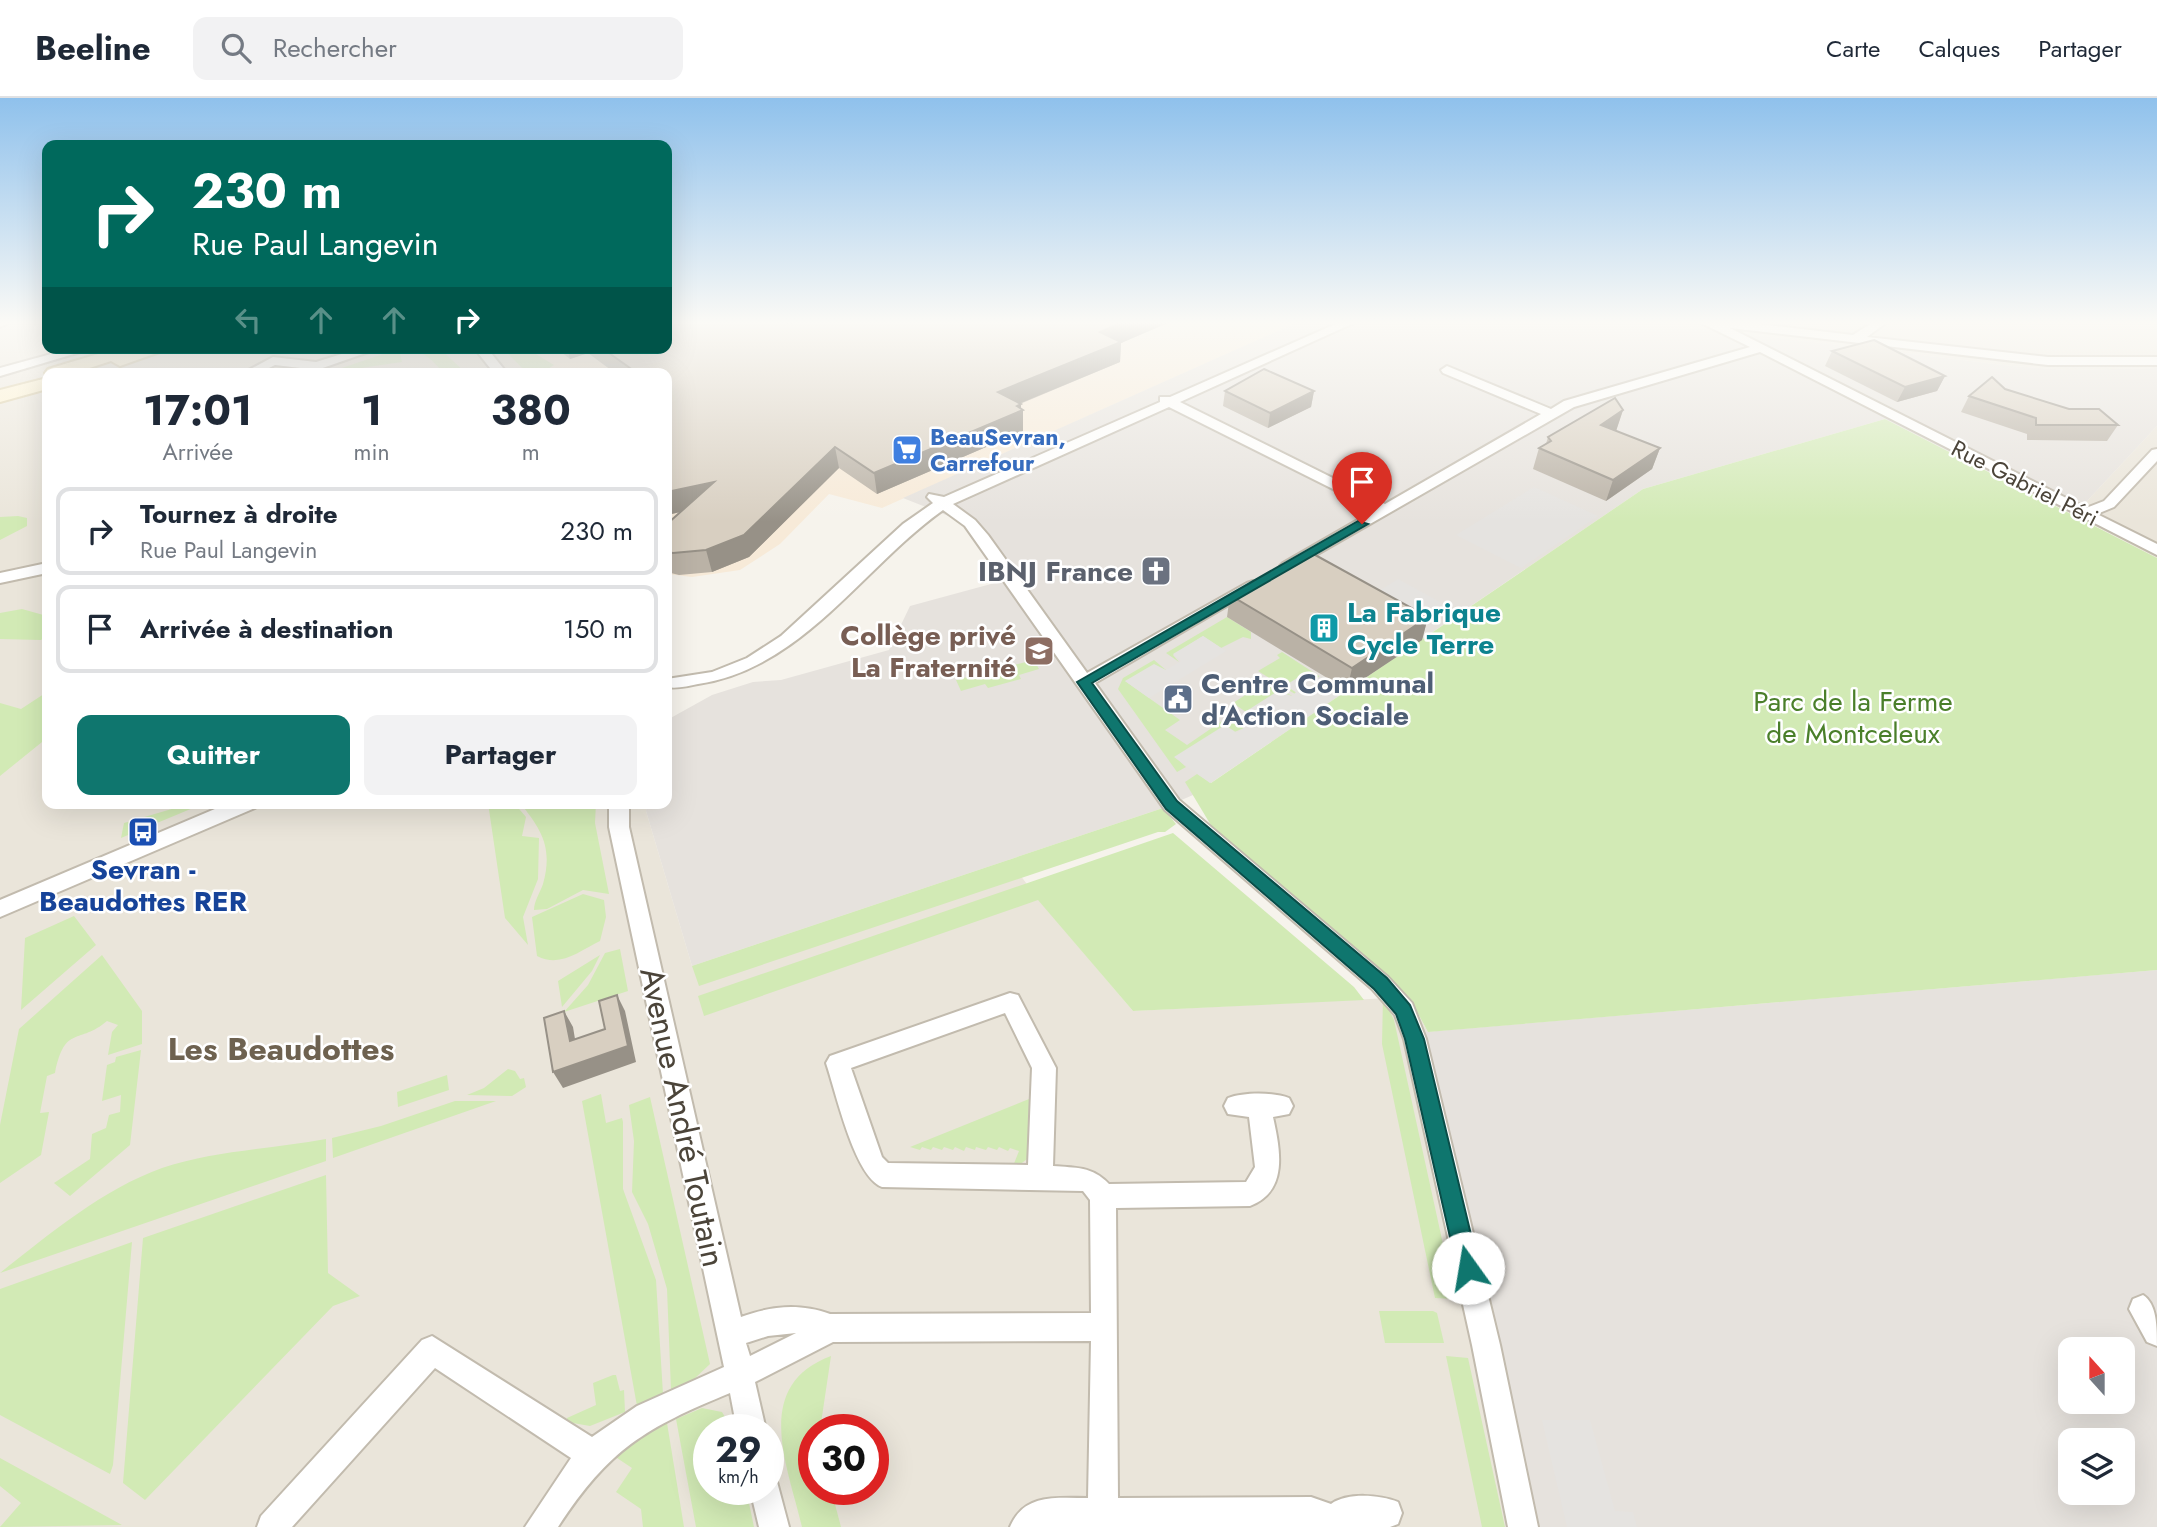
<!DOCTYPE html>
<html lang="fr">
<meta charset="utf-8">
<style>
body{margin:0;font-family:Jost,sans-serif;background:#f2f2f3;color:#1f2937;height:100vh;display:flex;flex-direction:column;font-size:26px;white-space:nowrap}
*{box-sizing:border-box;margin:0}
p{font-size:23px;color:#747a83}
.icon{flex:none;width:38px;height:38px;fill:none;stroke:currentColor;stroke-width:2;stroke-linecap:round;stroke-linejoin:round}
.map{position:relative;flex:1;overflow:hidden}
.panel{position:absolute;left:42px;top:270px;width:630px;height:441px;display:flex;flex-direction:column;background:#fff;border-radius:14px;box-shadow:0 7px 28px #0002}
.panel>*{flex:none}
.hud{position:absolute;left:42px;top:42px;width:630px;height:214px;border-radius:14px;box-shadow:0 7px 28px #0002;background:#00695c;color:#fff;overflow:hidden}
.needle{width:46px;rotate:339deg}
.controls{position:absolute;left:2058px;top:1239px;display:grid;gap:14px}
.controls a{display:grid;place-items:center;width:77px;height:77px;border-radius:14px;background:#fff;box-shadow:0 7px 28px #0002;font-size:35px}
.speed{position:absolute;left:693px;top:1316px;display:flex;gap:14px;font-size:35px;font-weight:700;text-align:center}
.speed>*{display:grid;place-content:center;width:91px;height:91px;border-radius:50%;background:#fff;box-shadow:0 7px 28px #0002;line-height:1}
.speed small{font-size:18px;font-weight:400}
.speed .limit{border:10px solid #d22;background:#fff;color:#111}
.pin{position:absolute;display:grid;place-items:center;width:60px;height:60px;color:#fff;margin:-72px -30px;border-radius:50% 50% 50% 0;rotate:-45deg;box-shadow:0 0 7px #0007}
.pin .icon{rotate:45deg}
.me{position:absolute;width:77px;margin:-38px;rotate:347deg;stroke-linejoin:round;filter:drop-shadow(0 0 5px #0008)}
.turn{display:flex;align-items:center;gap:24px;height:147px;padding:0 35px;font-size:32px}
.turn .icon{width:91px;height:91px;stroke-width:2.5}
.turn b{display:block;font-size:49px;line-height:60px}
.lanes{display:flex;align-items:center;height:66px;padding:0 35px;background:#0003;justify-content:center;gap:35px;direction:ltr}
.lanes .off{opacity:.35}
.eta{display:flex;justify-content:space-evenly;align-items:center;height:119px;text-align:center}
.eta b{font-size:42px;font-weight:700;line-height:49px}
.cta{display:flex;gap:14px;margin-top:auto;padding:14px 35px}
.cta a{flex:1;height:80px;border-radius:14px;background:#0f766e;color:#fff;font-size:28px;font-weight:700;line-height:80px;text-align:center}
.cta a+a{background:#f2f2f3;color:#1f2937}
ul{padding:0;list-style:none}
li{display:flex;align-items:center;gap:21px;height:88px;margin:0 14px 10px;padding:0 21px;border:4px solid #e0e1e3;border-radius:14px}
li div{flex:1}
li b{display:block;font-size:26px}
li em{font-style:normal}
header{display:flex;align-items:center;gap:42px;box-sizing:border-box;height:98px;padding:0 35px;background:#fff;border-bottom:2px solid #e0e1e3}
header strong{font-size:33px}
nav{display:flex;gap:38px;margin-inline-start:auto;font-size:24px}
.search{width:490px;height:63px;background:#f2f2f3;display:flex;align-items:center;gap:18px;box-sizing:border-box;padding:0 24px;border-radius:14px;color:#747a83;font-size:26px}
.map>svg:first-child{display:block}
.residential{fill:#eae5da;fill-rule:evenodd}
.commercial{fill:#f7ead8}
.industrial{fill:#e6e2dd;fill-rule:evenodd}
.green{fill:#d2eab5}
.parking{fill:#e5e3e0}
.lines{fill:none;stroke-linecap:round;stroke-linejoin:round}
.street-casing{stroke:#c2bbae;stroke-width:4}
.secondary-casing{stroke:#d6c79b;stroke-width:4}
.street{fill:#fff;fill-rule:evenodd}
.secondary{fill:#fff3cd;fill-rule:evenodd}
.wall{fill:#bab2a6}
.shaded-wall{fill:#979187}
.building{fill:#d8cfc1;stroke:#979187;stroke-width:2}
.route{fill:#0f766e;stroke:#0a4d48;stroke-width:2}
.labels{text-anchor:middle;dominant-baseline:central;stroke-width:5;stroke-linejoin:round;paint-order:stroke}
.far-shop-label{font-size:23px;font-weight:bold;fill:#366cbe;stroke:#fff;text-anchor:start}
.far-street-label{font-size:23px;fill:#4b4439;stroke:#fff}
.worship-label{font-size:28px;font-weight:bold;fill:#5b616d;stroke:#fff;text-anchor:end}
.culture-label{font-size:28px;font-weight:bold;fill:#0d838f;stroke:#fff;text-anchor:start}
.education-label{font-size:28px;font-weight:bold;fill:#785e54;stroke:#fff;text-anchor:end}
.service-label{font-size:28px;font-weight:bold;fill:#4e5e75;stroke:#fff;text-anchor:start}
.park-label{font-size:28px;fill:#4a7f2a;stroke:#fff}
.transit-label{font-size:28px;font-weight:bold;fill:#164399;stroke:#fff}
.quarter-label{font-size:32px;font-weight:bold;fill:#6e6250;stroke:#fff}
.near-street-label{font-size:33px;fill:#4b4439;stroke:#fff}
</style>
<header>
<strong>Beeline</strong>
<div class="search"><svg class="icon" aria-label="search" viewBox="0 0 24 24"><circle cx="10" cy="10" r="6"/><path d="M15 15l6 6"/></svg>Rechercher</div>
<nav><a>Carte</a><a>Calques</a><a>Partager</a></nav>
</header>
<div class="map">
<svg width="2157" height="1429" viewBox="0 0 2157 1429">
<rect width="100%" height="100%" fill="#f6f3ec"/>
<path class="residential" d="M0 224H47V250H502L527 275H47V705H647L646 713 692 868 1009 762 1038 801 1133 913 1409 899 1428 934 1414 935 1523 1429H0ZM709 1332H768V1391H709ZM814 1332H873V1391H814Z
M1646 224H2157V270L2069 272 2012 268Z
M2157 328V460L2074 417Z"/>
<path class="commercial" d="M667 224H1298L882 410 829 396 780 446 740 472 692 479 667 476V275H527L502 250H667Z"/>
<path class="industrial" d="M1298 224H1646L2012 268 2069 272 2157 270V328L2074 417 1885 321 1643 391 1193 697 1163 710 692 868 646 713 647 705H667V622L712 597 753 584 781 582 889 552 910 508 1002 483 964 429 951 419 903 400Z
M2157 872V1429H1523L1413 935ZM2070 1251H2123V1304H2070ZM2070 1342H2123V1395H2070Z"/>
<path class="green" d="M401 250H439L466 275H444C431 261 419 247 400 255L402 264 327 275Z
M502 250H526L554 267 542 275H527Z
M1885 321 2157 460V872L1428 934 1409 899 1218 739 1185 684 1197 676 1211 685 1643 391Z
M18 418 27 420V428L0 442V419Z
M22 511 47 518V538L41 542 0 541V515Z
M1227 519 1251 534V541L1243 539 1221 550 1203 538 1173 557 1179 564 1166 555Z
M1282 554 1319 578 1320 579 1286 588 1297 595 1295 596 1258 573 1280 560 1277 557Z
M1034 562 1039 571 1019 577 1021 581 988 590 985 586 961 593 956 582Z
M1154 562 1166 572 1125 583 1180 622 1165 632 1187 647 1225 621 1244 630 1175 659 1186 669 1177 674 1118 591 1123 580Z
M1267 583 1292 598 1249 613 1259 620 1256 621 1233 605Z
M47 594V640L0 678V605L21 611Z
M192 705H205L121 740 124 725Z
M488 705H514L526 719 522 738 539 740 538 781 523 819 528 847 505 820Z
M520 705H596L595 725 609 796 583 792 547 811 534 812C534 803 540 795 543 786 553 750 542 732 520 705Z
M1163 710 1176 726 1165 734H1158L699 888 692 868Z
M1173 735 1354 889 1364 902 1133 913 1038 802 704 918 698 898Z
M583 796 604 802 606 819 600 843C579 853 561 870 537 858L532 819Z
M74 818 96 847 21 912 25 840Z
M620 851 628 893 564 914 588 887 605 855Z
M102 857 142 913V946L108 957 112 934 118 927 107 923C79 947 65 926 55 975L47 978 40 1015 49 1014 41 1057 0 1085V1027L19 931Z
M600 857 592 873 562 909 558 883Z
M1383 899 1394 922 1455 1201 1435 1200 1382 946Z
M141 952 130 1047 70 1098 54 1085 90 1061 92 1036 106 1030 109 1017 120 1014 121 997 102 1003 107 967 115 964 116 959Z
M508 971 515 973 520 981 524 980 526 989 512 998 467 997 484 990Z
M447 977 449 992 398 1009 397 994Z
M601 996 606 1025 622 1020 623 1024V1091L656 1182 663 1296 637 1308 582 1003Z
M650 999 710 1266 692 1283 671 1292 667 1191 648 1126 632 1094 634 1043 629 1007Z
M1034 999 1030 1059 1011 1073 1019 1053 1010 1050 1008 1053 999 1049 997 1052 988 1049 986 1052 976 1049 975 1052 966 1049 964 1053 955 1049 953 1052 944 1049 942 1052 933 1049 931 1052 922 1049 920 1052 910 1049Z
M455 1003H496L333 1060 332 1040 381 1028Z
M326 1041V1063L0 1175C48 1137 103 1091 162 1070 213 1053 272 1051 326 1041Z
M326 1077 328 1175 360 1198 333 1208 145 1402 123 1385 143 1140Z
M132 1144 113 1367 110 1376 0 1317V1191Z
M1379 1213H1433L1437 1215 1444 1245H1385Z
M831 1258 820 1332H814V1391H831L841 1429H802C788 1368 751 1288 831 1258Z
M1446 1258 1468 1260 1505 1429H1482Z
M613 1277H616L620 1293 624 1292 625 1314 590 1328 567 1324V1320L596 1307 593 1285Z
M702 1310 722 1314 733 1332H709V1391H746L754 1429H696L676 1321Z
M667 1325 684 1429H643L641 1411 616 1394 632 1370 617 1360V1350Z
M0 1360 122 1427 0 1429 21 1405 0 1388Z"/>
<path class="parking" d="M1534 389 1598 418 1521 470 1456 437Z
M1398 481 1453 511 1434 523 1379 493Z
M1203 538 1226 553 1149 600 1125 583 1154 566 1166 572 1181 563 1173 556Z
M1305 575 1317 582 1319 578 1347 592 1210 685 1174 659 1225 627 1237 635 1258 620 1248 612 1278 593 1292 598 1296 594 1286 587Z
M1542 1322H1590L1615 1413 1633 1414 1637 1429H1567Z"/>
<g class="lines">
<g class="street-casing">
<path id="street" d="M0 224H11L0 229Z
M1340 224H1356L1180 304 1385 406 1541 316 1443 275 1441 272 1447 268 1551 311 1564 303 1750 249 1699 224H1742L1853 237 1873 224H1887L1867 239 2048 259H2157V267H2048L1730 230 2086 410 2104 403 2152 352 2157 351V363L2114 409 2097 416 2157 446V457L1760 254 1574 309 1288 473 1280 468 1283 465 1375 412 1169 309 953 406 975 422 988 437 1087 575 1247 485 1253 483 1261 488 1095 585 1179 702 1388 879 1412 905 1426 941 1500 1247 1538 1429H1508L1472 1247 1404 941 1395 917 1372 891 1165 712 965 428 943 412C863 469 802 571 698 586 688 588 677 591 667 589V581L712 574 747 560 781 538 903 426 933 405 927 399 929 396 944 399 1160 304V299H1170Z
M73 250H94L0 278V270Z
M361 250H380L317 272 275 267 259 275H243L273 259 316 264Z
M474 250H487L507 275H494Z
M47 465V475L0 485V475Z
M229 705H257L255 710 0 819V802Z
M609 705H629V729L741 1219C771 1208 799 1205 830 1216L1091 1215 1090 1102 1083 1093 882 1089C854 1078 836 994 826 965L830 958 1010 895 1018 897 1056 970 1053 1068C1076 1070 1092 1068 1109 1086L1246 1084 1255 1069 1249 1019 1228 1016 1224 1008 1228 1000C1244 994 1273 994 1289 1000L1293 1008 1289 1016 1273 1019C1280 1051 1289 1093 1250 1108L1116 1110 1118 1400 1311 1399 1331 1406C1348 1394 1380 1397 1398 1404L1402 1415 1398 1426 1390 1429H1010C1024 1395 1056 1400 1088 1400L1091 1243 833 1244 755 1284 766 1332H737L730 1295C645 1330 609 1351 558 1429H525L571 1360 435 1270 292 1429H257L261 1418 422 1242 432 1238 592 1339 637 1308 724 1269 609 729ZM1005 915 1032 970 1028 1067 888 1065 882 1059 851 970ZM796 1235 750 1258 746 1245 768 1238Z
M2143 1197C2157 1206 2157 1229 2157 1248L2147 1244 2129 1211 2133 1201Z
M768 1377 776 1380 789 1429H759L750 1391H768Z"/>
</g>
<g class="secondary-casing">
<path id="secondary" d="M118 250H171L120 268 111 263 74 275H47V278L45 275 48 271Z
M47 280V291L0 304V292Z"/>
</g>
<use href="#street" class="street"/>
<use href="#secondary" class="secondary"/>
</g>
<path class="wall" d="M793 224H1170L1121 245 1120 264 1020 306 1021 311 1023 312V333L877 396 839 370 749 459 712 474 679 477 667 474V426L681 414 667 417V275H615L588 255 570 261 556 250H667Z
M1832 253 1945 278 1937 293 1897 304 1825 268Z
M2005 291 2118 327 2107 343 2027 342V336L1961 314 1969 298Z
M1225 293H1314L1311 309 1268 330 1223 308Z
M1623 312 1616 333 1660 350 1652 371 1606 403 1533 371 1539 350 1546 346 1548 339Z
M1230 497 1428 519 1422 542 1347 592 1227 519Z"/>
<path class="shaded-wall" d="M1123 224H1170L1121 245 1120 264 999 314 998 294 1100 234Z
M567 250H586L588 255 570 261Z
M1945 278 1937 293 1897 304 1905 289Z
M1314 293 1311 309 1268 330 1270 315Z
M1021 306V313L1023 312V333L877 396 874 375Z
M1623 312 1616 333 1601 327Z
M835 349 839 370 749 459 712 474 706 452Z
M1660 350 1652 371 1606 403 1613 382Z
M714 384 719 405 667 417V394Z
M1428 519 1422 542 1347 592 1352 570Z
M617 897 625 913 636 964 563 990 553 974 628 948Z
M564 913 573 929 578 959 570 943Z"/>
<path class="building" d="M667 224H785L788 226 793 224H1123L1100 234 1121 244 998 294 1021 306 1017 308 1023 312 874 375 835 349 744 437 706 452 673 455 667 454V426L714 384 667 394V275H637L602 250H667Z
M1874 242 1945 278 1905 289 1832 253Z
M1264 271 1314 293 1270 315 1225 293Z
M1992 279 2005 291 2069 311H2099L2118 327H2036V320L1969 298Z
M1615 300 1623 312 1601 327 1660 350 1613 382 1539 350 1551 343 1548 339Z
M1308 453 1428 519 1352 570 1230 497Z
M617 897 628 948 553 974 544 920 564 913 570 943 605 931 599 903Z"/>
<linearGradient id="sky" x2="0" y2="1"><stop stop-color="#8fc1ec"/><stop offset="0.53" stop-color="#fbfaf6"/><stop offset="1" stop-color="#fbfaf6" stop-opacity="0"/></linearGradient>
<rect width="2157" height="424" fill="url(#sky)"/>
<path class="route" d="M1358 423 1368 426 1092 585 1177 703 1387 880 1410 907 1424 941 1479 1170 1476 1178 1468 1181 1460 1178 1457 1170 1405 941 1396 916 1374 891 1166 711 1077 584Z"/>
<defs>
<g id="supermarket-square" transform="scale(1.575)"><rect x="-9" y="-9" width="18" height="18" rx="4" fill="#3f7fe0" stroke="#fff"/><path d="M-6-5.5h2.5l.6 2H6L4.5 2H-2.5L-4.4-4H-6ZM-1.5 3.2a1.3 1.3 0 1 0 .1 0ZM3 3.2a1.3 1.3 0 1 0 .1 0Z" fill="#fff"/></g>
<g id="church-square" transform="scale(1.575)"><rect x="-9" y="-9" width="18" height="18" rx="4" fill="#6b7280" stroke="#fff"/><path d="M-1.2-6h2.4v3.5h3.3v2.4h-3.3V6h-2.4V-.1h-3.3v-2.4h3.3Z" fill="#fff"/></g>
<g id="building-square" transform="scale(1.575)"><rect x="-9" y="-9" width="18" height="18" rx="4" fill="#0f9aa8" stroke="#fff"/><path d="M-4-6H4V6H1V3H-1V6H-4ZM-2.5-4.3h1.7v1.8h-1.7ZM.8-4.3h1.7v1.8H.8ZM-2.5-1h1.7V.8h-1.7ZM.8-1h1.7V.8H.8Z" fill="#fff"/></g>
<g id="school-square" transform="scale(1.575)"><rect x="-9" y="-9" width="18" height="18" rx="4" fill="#8d6e63" stroke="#fff"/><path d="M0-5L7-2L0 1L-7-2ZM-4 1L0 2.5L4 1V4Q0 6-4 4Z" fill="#fff"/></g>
<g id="civic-square" transform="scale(1.575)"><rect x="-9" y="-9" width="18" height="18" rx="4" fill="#5c6f8a" stroke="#fff"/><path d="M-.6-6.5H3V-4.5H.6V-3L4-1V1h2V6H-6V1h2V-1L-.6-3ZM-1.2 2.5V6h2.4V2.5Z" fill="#fff"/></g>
<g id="bus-square" transform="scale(1.575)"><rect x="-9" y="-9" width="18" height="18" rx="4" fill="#1a4fb4" stroke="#fff"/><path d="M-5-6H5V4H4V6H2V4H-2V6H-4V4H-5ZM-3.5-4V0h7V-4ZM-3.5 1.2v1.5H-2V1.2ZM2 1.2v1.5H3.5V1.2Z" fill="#fff"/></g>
</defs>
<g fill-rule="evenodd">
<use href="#supermarket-square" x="907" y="352"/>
<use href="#church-square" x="1156" y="473"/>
<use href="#building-square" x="1324" y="530"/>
<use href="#school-square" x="1039" y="553"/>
<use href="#civic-square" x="1178" y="601"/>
<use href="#bus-square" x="143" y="734"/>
</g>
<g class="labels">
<g class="far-shop-label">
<text x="930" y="339">BeauSevran,<tspan x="930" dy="26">Carrefour</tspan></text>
</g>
<g class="far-street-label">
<text transform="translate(2025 385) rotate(27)">Rue Gabriel Péri</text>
</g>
<g class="worship-label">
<text x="1133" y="473">IBNJ France</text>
</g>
<g class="culture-label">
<text x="1347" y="514">La Fabrique<tspan x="1347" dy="32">Cycle Terre</tspan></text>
</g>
<g class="education-label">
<text x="1016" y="537">Collège privé<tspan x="1016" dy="32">La Fraternité</tspan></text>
</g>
<g class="service-label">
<text x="1201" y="585">Centre Communal<tspan x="1201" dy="32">d'Action Sociale</tspan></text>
</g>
<g class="park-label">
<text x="1853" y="603">Parc de la Ferme<tspan x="1853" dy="32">de Montceleux</tspan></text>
</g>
<g class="transit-label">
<text x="143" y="771">Sevran -<tspan x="143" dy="32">Beaudottes RER</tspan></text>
</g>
<g class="quarter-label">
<text x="281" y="951">Les Beaudottes</text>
</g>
<g class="near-street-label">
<text transform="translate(683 1019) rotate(78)">Avenue André Toutain</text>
</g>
</g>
</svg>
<div class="controls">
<a><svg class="needle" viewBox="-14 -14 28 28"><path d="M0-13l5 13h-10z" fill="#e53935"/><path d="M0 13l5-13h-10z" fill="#747a83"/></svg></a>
<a><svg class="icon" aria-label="layers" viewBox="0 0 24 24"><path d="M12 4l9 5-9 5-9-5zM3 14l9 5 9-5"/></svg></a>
</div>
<div class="speed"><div>29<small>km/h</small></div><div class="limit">30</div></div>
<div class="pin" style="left:1362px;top:426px;background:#d93025"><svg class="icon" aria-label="arrive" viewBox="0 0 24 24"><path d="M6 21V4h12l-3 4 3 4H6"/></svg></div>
<svg class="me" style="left:1468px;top:1170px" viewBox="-20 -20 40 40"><circle r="19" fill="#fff"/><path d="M0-13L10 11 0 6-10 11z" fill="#0f766e"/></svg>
<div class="hud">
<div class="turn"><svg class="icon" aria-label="right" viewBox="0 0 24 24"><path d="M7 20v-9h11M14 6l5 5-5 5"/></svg><div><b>230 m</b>Rue Paul Langevin</div></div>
<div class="lanes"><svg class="icon off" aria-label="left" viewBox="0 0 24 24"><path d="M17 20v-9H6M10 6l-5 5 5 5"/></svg><svg class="icon off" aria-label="ahead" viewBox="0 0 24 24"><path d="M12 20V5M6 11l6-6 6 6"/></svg><svg class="icon off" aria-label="ahead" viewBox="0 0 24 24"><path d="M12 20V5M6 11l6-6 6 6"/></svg><svg class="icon" aria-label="right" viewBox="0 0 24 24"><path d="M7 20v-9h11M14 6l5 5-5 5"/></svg></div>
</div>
<section class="panel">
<div class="eta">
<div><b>17:01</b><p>Arrivée</p></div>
<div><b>1</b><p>min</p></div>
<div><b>380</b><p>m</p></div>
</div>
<ul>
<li><svg class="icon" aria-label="right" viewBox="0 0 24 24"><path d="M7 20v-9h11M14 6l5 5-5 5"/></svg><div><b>Tournez à droite</b><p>Rue Paul Langevin</p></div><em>230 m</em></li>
<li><svg class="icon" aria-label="arrive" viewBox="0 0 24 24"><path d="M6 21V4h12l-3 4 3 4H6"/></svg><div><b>Arrivée à destination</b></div><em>150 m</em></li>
</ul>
<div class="cta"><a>Quitter</a><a>Partager</a></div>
</section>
</div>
